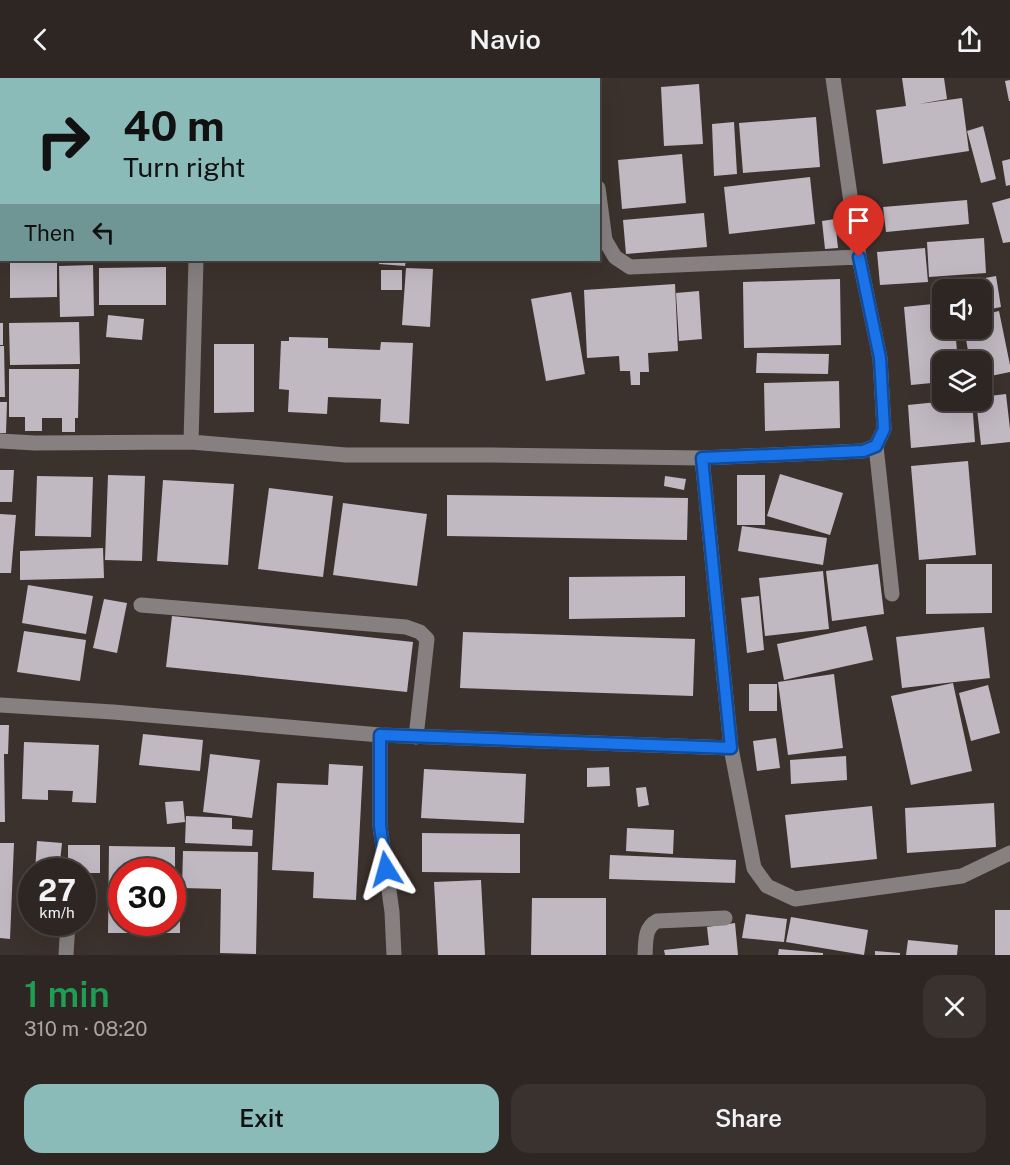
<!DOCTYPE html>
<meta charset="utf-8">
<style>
body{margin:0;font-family:"Public Sans",sans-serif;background:#39322f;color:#f1f3f6;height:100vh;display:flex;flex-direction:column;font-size:22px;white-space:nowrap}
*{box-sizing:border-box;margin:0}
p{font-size:20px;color:#a7a5a5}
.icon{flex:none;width:33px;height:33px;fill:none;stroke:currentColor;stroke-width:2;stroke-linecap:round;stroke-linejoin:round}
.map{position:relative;height:877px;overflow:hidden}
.sheet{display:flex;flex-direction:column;background:#2d2622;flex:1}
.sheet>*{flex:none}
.guide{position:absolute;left:0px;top:0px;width:600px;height:183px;box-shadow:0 6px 24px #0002,0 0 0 2px #484340;background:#8bbbb9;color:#111;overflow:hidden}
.buttons{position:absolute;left:932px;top:201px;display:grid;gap:12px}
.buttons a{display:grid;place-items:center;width:60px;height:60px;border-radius:12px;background:#2d2622;box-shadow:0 6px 24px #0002,0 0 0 2px #484340;font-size:30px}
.speed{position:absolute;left:18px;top:780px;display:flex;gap:12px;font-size:30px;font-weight:700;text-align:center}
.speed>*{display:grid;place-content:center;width:78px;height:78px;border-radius:50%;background:#2d2622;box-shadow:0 6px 24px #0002,0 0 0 2px #484340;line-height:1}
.speed small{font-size:15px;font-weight:400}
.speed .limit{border:9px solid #d22;background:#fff;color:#111}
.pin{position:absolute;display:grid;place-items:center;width:51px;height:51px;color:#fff;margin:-62px -26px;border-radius:50% 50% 50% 0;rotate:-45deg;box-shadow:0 0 6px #0007}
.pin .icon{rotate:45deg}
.me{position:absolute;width:66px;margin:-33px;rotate:352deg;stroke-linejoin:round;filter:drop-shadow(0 0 4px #0008)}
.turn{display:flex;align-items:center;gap:21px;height:126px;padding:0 24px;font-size:27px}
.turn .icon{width:78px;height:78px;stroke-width:2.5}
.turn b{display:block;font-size:42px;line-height:51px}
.then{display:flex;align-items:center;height:57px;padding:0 24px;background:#0003;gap:12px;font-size:22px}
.round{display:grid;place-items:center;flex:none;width:63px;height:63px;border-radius:18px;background:#39322f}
.summary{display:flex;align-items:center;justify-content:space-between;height:102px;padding:0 24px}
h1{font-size:36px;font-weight:600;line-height:45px;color:#1e9e55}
.cta{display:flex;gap:12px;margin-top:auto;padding:12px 24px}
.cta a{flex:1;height:69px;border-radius:18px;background:#8bbbb9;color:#111;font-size:24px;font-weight:600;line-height:69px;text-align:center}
.cta a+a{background:#39322f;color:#f1f3f6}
header{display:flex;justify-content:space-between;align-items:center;height:78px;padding:0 24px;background:#2d2622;font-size:27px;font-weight:600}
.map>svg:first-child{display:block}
.building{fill:#c1b9c2}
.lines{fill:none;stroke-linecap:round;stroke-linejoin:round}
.minor{stroke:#868180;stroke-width:15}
.route-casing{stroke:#114b97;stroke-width:15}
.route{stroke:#1a73e8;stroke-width:10}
</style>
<header><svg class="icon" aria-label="back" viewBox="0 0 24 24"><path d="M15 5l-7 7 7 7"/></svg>Navio<svg class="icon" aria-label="share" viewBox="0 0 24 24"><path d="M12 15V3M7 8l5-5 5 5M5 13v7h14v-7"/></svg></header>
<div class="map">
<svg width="1010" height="877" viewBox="0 0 1010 877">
<rect width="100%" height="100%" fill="#3c322d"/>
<path class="building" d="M902 0H944L947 21 919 26 962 20 969 73 883 86 876 32 906 28Z
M1010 2V23H1009L1005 3Z
M699 6 703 66 664 68 661 9Z
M816 39 820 89 743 95 739 45Z
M734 44 737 96 714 98 712 46Z
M983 48 996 101 981 105 967 53Z
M682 76 686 125 622 131 618 82Z
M1010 81V107L1006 108 1002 83Z
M810 99 815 146 729 156 724 109Z
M1010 120V164L1003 165 992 125Z
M967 122 969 146 886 154 883 129Z
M704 135 707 169 626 176 623 142Z
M835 141 838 170 825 171 822 143Z
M984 160 986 195 929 199 927 164Z
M925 170 928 204 880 207 877 174Z
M10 182H57V219L10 220Z
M379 182H406L405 188 379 186Z
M93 187 94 238 60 239 59 188Z
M166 189V227H99V190Z
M406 190 433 191 430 249 402 247Z
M381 192H402V212H381Z
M996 198 1001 229 981 233V212H959L958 205Z
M840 201 841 267 744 270 743 204Z
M675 206 678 273 648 275 649 294H640V307H631L630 293H620L619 278 587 280 584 212Z
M699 213 702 261 679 263 676 215Z
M571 214 585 296 546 303 531 221Z
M942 225V250H955L958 284H942V304L911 307 904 229Z
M999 233 1010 287V294L981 300V284H970L964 250H981V237Z
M108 237 144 241 142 262 106 259Z
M79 244 80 286 10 287 9 245Z
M0 245H3V267H0Z
M289 259 328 260V270L380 272 381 264 413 265 409 346 380 344 381 321 328 319 327 336 288 334 289 312 279 311 281 263H289Z
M214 266H254V334L214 335Z
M0 268H4L5 319H0Z
M757 275 829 276 828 296 756 295Z
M9 291H79L78 340H75V354H62V340H42V353H25V339H9Z
M839 303 840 350 765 353 764 305Z
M1006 316 1010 351V364L981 367 976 322H981V319Z
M957 322H972L975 364 911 370 908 327Z
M0 324H7L6 355H0Z
M968 383 976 477 919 482 911 388Z
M0 392H14L12 424H0Z
M780 396 843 415 830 457 767 438Z
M108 397 145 398 142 483 105 482Z
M737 397H765V447H737Z
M37 398 93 399 91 459 35 458Z
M665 398 686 401 684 412 664 408Z
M163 402 234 406 228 487 157 483Z
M269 410 333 418 323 499 258 491Z
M447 417 688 420 687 462 447 458Z
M343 425 427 436 417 508 333 497Z
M0 436 16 437 11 495H0Z
M742 448 827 460 823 487 738 473Z
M103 470 104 500 20 502V473Z
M878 486 884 536 832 543 826 493Z
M926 486H992V535L926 536Z
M823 493 829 551 765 558 759 500Z
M685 498V539L569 541V499Z
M28 507 93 518 86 556 22 545Z
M759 518 764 572 747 575 741 520Z
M104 521 127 525 117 575 93 570Z
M172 538 413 564 407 614 166 589Z
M866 548 873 582 784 602 777 566Z
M984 549 990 600 902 610 896 559Z
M24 553 86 562 80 603 17 594Z
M463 554 695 561 693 618 460 610Z
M834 596 843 670 788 677 778 604Z
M953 605 972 693 911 707 891 618Z
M749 606H777V633H749Z
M988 607 1000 655 971 663 959 615Z
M0 647H9L8 676H4L5 744H0Z
M143 656 203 662 200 693 139 687Z
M776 660 780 690 757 693 753 663Z
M24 664 99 667 96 725 72 724 73 713 48 712V722L22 721Z
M210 676 260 682 252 740 203 734Z
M846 678 847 702 791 706 790 682Z
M329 686 363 688 356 822 313 820 314 794 272 792 277 705 328 707Z
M609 689 610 708 587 709V690Z
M424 691 526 696 524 745 421 740Z
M646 709 649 727 638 729 636 710Z
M183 723 185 744 167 746 165 724Z
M994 725 996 769 907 775 905 730Z
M872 728 877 781 791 790 785 737Z
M186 738 232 740V751L253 752 252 768 185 765Z
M627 750 674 752 673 776 626 773Z
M422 755 520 756V795L422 794Z
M37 763 62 765 59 794 35 793Z
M0 765H14L10 861 0 860Z
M68 767H100V795H85V791H68Z
M109 768 175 769V827H172V794H122V844H172V831H180V855H108Z
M183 773 258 774 256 876 220 875 221 811 182 810Z
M610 777 736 782 735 805 609 801Z
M481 802 485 877H438L434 804Z
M532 820H606V877H531Z
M995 832H1010V877H995Z
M746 836 787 841 784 864 742 860Z
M791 839 868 852 864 877 786 864Z
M735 845 738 877H665L664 872 709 867 707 849Z
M908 862 958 867 957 877H906Z
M779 871 823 875V877H778Z
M875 873 900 875V877H875Z"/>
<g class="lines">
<path class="minor" d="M189 0 191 2
M833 0 859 179 880 280 884 351 876 368 892 516
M221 2 222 0
M598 110 605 162 615 179 630 189 859 179
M0 363 35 365 191 364 346 377H492L702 380 863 373 876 368
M191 364 196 182
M702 380 731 670 754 790 767 808 795 821 962 798 1010 775
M141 527 406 549 420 554 427 561 416 659
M0 627 113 634 380 657 731 670
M380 657V748L392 834 394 877
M66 877 68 844
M645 877C646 864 644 850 657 843L725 840"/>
</g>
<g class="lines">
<g class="route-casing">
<path id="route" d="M386 791 380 748V657L731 670 702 380 863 373 876 368 884 351 880 280 859 179"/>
</g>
<use href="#route" class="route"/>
</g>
</svg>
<div class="buttons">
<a><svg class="icon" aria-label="sound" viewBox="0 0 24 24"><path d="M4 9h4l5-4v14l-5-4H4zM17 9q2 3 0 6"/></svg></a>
<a><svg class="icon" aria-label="layers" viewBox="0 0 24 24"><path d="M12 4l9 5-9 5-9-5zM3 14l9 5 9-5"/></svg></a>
</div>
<div class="speed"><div>27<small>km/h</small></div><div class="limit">30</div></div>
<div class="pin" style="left:859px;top:179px;background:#d93025"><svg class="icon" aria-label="arrive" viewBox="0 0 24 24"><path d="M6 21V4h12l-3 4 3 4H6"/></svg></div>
<svg class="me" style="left:386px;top:791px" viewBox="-20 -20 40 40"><path d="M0-17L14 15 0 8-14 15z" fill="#1a73e8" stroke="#fff" stroke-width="4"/></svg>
<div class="guide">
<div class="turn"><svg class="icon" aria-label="right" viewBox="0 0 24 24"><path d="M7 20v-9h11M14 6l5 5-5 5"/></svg><div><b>40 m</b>Turn right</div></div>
<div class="then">Then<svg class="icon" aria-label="left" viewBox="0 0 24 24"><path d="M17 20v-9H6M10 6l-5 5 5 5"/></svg></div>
</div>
</div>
<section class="sheet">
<div class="summary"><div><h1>1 min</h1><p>310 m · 08:20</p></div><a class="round"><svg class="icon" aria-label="close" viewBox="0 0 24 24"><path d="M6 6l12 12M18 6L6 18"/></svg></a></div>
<div class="cta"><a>Exit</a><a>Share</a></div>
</section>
